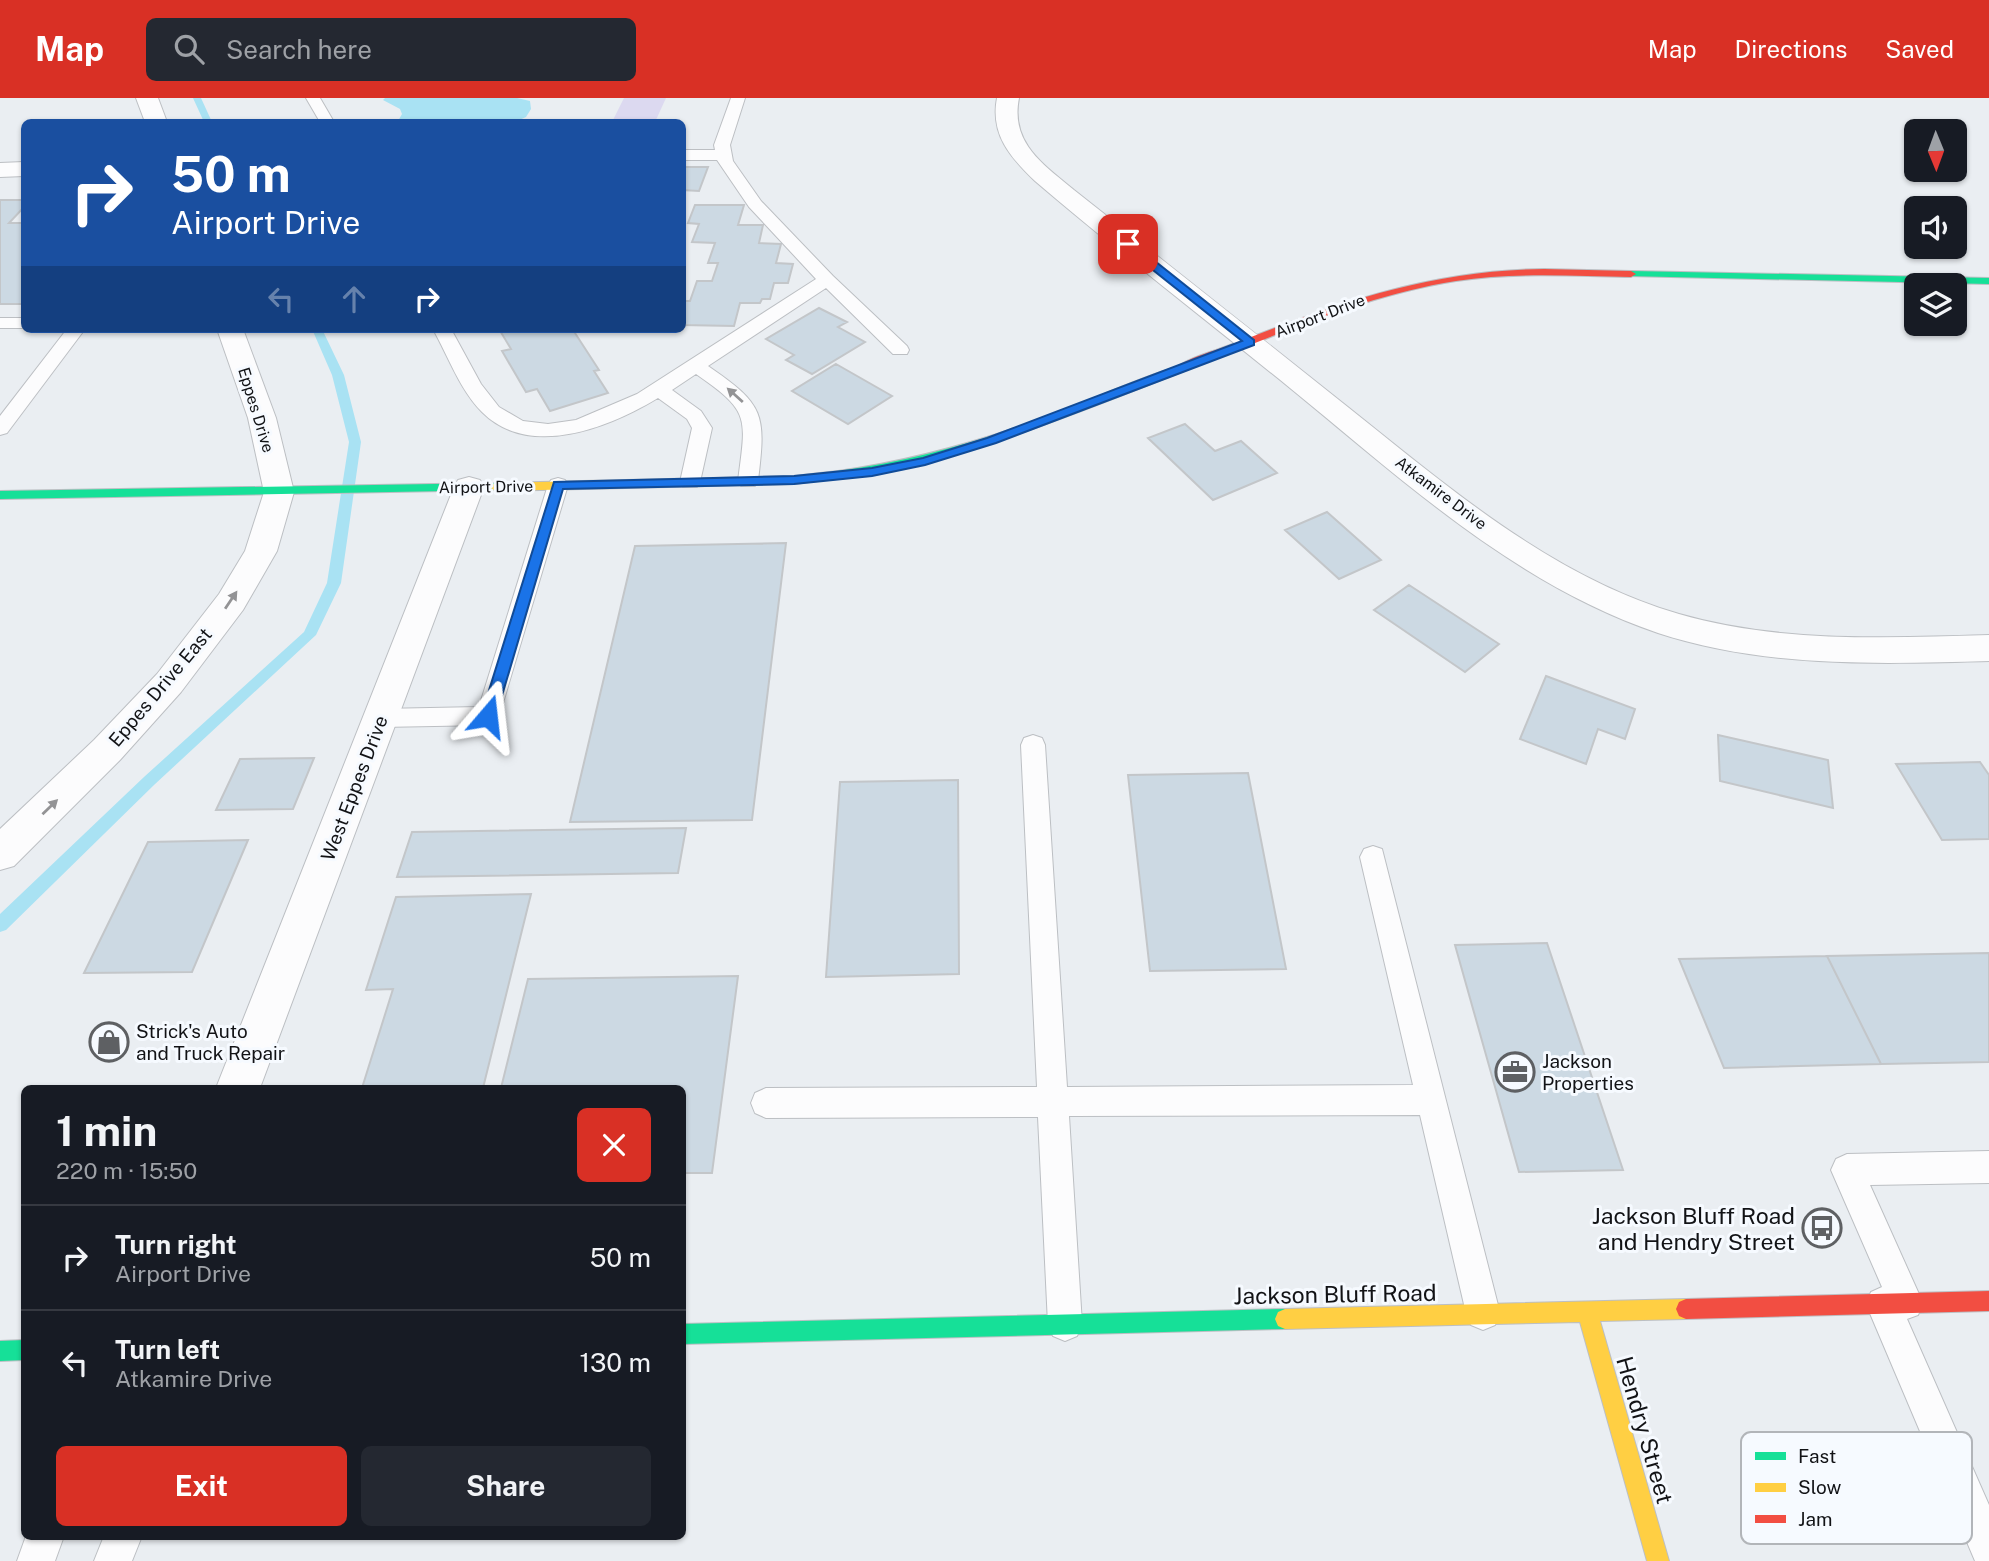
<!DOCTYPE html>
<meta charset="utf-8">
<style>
body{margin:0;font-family:"Public Sans",sans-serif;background:#242831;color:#f1f3f6;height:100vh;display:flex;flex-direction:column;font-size:26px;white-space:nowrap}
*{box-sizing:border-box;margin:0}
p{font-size:23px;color:#9ea1a6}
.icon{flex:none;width:38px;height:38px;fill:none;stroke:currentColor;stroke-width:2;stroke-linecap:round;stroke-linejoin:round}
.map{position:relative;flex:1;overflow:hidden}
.sheet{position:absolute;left:21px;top:987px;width:665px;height:455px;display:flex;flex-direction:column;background:#171b24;border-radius:10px;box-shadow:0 2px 5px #0004}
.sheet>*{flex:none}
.top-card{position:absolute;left:21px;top:21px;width:665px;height:214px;border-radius:10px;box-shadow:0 2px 5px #0004;background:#1a4fa0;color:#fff;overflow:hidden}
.needle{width:46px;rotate:179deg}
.fabs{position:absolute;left:1904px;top:21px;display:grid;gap:14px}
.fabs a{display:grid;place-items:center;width:63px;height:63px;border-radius:10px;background:#171b24;box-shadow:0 2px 5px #0004;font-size:35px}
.pin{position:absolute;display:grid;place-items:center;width:60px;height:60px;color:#fff;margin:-30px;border-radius:14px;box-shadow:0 4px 10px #0006}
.me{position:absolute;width:77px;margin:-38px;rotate:17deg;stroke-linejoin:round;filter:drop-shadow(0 0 5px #0008)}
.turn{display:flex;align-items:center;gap:24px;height:147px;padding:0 35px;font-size:32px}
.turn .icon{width:91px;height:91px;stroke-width:2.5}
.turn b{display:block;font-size:49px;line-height:60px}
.lanes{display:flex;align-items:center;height:66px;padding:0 35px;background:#0003;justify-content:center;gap:35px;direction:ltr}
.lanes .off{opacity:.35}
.round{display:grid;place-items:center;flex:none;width:74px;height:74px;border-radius:10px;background:#242831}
.summary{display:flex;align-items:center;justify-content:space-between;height:119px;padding:0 35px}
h1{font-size:42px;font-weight:700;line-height:52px}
.action{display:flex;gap:14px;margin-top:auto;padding:14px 35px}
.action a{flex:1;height:80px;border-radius:10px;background:#d93025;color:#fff;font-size:28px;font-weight:700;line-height:80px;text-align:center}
.action a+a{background:#242831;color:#f1f3f6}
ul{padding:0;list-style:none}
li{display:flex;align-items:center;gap:21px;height:105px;padding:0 35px;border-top:2px solid #363941}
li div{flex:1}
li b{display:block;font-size:26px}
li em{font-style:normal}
header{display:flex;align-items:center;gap:42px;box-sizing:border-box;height:98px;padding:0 35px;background:#d93025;color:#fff}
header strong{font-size:33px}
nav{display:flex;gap:38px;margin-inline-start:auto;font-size:24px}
.search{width:490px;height:63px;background:#242831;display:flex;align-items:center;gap:18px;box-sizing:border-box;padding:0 24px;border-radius:10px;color:#9ea1a6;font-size:26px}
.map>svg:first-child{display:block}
.green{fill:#dcd9f0}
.water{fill:#a9e2f3}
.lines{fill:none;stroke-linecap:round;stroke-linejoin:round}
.stream{fill:#a9e2f3;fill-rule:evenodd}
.building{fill:#ccd9e3;stroke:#c3c6c9;stroke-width:2}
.lane-casing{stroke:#bcbfc3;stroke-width:2}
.street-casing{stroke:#bcbfc3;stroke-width:2}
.fast-casing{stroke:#bcbfc3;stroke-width:2}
.slow-casing{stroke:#bcbfc3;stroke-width:2}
.jam-casing{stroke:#bcbfc3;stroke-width:2}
.lane{fill:#fcfcfd;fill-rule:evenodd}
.street{fill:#fcfcfd;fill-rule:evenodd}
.fast{fill:#16e098;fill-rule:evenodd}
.slow{fill:#ffcf43;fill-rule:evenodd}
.jam{fill:#f24e42;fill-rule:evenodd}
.oneway{fill:#939395}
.route{fill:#1a73e8;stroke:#114b97;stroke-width:2}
.labels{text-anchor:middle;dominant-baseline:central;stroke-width:6;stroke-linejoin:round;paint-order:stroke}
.far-street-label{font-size:16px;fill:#121316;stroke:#f6faff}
.street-label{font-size:19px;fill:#121316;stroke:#f6faff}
.poi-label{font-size:19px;fill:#121316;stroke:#f6faff;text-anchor:start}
.near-poi-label{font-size:23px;fill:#121316;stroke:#f6faff;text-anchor:end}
.near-street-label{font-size:23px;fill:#121316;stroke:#f6faff}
.key{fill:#f6faff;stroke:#b2b5b9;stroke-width:2}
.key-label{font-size:19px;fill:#121316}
</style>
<header>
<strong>Map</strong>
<div class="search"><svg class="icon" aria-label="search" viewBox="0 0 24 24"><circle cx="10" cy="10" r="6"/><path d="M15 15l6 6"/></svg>Search here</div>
<nav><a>Map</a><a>Directions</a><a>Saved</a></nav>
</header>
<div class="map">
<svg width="1989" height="1463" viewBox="0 0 1989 1463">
<rect width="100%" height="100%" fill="#eaeef2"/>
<path class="green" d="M624 0H666L655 24H612Z"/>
<path class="water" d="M385 0H517L530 3 531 11 526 19 515 24H403L398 23 402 16 400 11 383 2Z"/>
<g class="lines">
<path class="stream" d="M193 0H201L212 24H204Z
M312 231H322L344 277 361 344 341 485 316 537 154 687 6 832 0 834V816L144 679 304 534 327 485 349 344 332 277Z"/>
</g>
<path class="building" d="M682 69H708L699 93 682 92Z
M0 102H24V109L9 125H24V206H0Z
M695 107H744L738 127H763L759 145 781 146 776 165 793 166 788 185H774L770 201H762L760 205H740L734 228 682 227V203H690L697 183H712L718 165H708L715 145 692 144 699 126 688 125Z
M819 210 847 224 838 229 865 244 812 276 786 262 794 257 766 241Z
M499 231H577L573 232 599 272 594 273 608 295 550 313 537 291 526 294 502 253 511 251Z
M836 266 892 298 848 326 792 293Z
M1185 326 1215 353 1241 343 1277 375 1213 402 1148 340Z
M1327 414 1381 462 1339 481 1285 432Z
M786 445 752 722 570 724 635 448Z
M1409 487 1499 546 1465 574 1374 512Z
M1546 578 1635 611 1625 641 1598 631 1586 666 1520 641Z
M1718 637 1828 662 1833 710 1720 683Z
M314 660 293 711 216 712 240 661Z
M1980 664 1989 677V741L1942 742 1896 666Z
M1248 675 1286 871 1150 873 1128 677Z
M958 682 959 876 826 879 840 684Z
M686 730 678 775 397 779 412 734Z
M248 742 192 874 84 875 148 744Z
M531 796 483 990H362L393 891 366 892 396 799Z
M1547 845 1623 1072 1519 1074 1455 847Z
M1989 855V964L1881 966 1827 858Z
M1827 858 1881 966 1724 970 1679 861Z
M738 878 712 1075H682V990H501L528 881Z"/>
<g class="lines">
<g class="lane-casing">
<path id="lane" d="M306 0H320L334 24H320Z
M731 0H745L730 47 733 63 761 103 833 178 907 248 909 252 907 256H893L826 190 708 268C765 307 766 316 758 383L755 388H741L738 383C746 319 751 314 696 276L672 292 701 313 712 330 700 384 697 389H683L680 384 692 330 687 321 658 300C610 329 530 362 482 314 460 292 448 258 433 231H451L481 286 499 309 523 323 548 326 576 322 637 296 816 181 749 109 717 62H682V52H715L714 47Z
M0 220H24V230H0Z
M67 231H85L7 335 0 337V318Z
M558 380 565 382 568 387 497 625 488 627 381 629 372 627 369 620 372 613 381 611 479 609 548 387 551 382Z
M1033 637 1042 640 1045 647 1067 989 1413 987 1360 759 1364 751 1373 748 1382 751 1500 1215 1495 1227 1483 1232 1471 1227 1466 1215 1420 1017 1069 1018 1082 1226 1077 1238 1065 1243 1053 1238 1048 1226 1038 1019 766 1020 755 1015 751 1005 755 995 766 990 1037 989 1021 647 1024 640Z
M1989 1053V1085L1870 1087 1923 1205 1918 1217 1907 1221 1989 1407V1463H1975L1866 1206 1871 1194 1882 1189 1831 1072 1836 1061 1847 1056Z
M26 1438H64L55 1463H17Z
M104 1438H142L132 1463H94Z"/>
</g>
<g class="street-casing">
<path id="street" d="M136 0H158L167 24H145Z
M997 0H1019C1010 45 1043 66 1074 92 1164 163 1254 234 1344 306 1446 387 1551 479 1679 516 1779 545 1886 540 1989 537V563C1878 566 1765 570 1658 535 1516 487 1404 383 1290 290 1205 221 1118 154 1035 83 1010 59 990 36 997 0Z
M24 64V78L0 79V65Z
M217 231H243L276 320 294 394 277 453 243 512 181 594 120 662 14 768 0 772V731L94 642 157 576 219 496 245 453 264 394 248 320Z
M469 379 480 382 484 389 260 990H216L454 389 458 382Z"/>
</g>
<g class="fast-casing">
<path id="fast" d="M1631 173 1989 180V186L1627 178 1626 176Z
M1180 268 1186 271 1184 273C1070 318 960 364 838 381L832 377 838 373C911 363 981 343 1050 318 1093 302 1136 280 1180 268Z
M495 385 499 386V392L0 401V393Z
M1285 1211 1292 1214 1295 1221 1292 1228 1285 1231 682 1246V1226Z
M24 1242V1262L0 1263V1243Z"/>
</g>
<g class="slow-casing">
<path id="slow" d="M838 373 844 377 842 380 794 386 495 393 489 389 495 385 794 378Z
M1686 1201 1693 1204 1696 1211 1693 1218 1686 1221 1600 1223 1669 1463H1647L1580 1224 1285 1231 1278 1228 1275 1221 1278 1214 1285 1211Z"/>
</g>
<g class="jam-casing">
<path id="jam" d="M1544 171 1631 173 1636 176 1631 179C1573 178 1514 174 1456 183 1361 198 1273 239 1184 273L1174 271C1190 258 1219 252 1238 244 1340 204 1433 172 1544 171Z
M1989 1193V1213L1686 1221 1679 1218 1676 1211 1679 1204 1686 1201Z"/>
</g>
<use href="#lane" class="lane"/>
<use href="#street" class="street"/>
<use href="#fast" class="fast"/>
<use href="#slow" class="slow"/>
<use href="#jam" class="jam"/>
</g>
<defs><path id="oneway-solid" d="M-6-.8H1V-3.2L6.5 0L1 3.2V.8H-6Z" transform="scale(1.75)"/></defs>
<g class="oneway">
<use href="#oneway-solid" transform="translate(735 297) rotate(-138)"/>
<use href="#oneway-solid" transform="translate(231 502) rotate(-56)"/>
<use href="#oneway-solid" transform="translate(50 709) rotate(-44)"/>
</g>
<path class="route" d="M1124 144H1131L1254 242V247L996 345 925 367 872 378 794 386 563 391 496 618 494 622H483L481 618 554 384 794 378 872 370 923 360 987 340 1242 243 1124 149Z"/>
<defs>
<g id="shop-ring" transform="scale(2.0125)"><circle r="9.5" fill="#f6faff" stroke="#5e6063" stroke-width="1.5"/><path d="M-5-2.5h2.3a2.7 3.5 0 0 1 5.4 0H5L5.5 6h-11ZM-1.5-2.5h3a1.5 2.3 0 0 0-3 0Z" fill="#5e6063"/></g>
<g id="office-ring" transform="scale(2.0125)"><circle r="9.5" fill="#f6faff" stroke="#5e6063" stroke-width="1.5"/><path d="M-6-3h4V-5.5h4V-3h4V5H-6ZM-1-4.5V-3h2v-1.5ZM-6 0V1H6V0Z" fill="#5e6063"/></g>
<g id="bus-ring" transform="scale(2.0125)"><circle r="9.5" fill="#f6faff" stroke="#5e6063" stroke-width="1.5"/><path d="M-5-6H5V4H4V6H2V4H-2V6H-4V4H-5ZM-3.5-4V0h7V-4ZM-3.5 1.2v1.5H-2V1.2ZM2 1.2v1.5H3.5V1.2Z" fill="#5e6063"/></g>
</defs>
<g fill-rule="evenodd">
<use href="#shop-ring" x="109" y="944"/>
<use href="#office-ring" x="1515" y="974"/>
<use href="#bus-ring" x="1822" y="1130"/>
</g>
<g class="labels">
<g class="far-street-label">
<text transform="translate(1320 218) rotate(-21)">Airport Drive</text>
<text transform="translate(256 312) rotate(73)">Eppes Drive</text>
<text transform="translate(486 389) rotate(-1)">Airport Drive</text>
<text transform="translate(1441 395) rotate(37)">Atkamire Drive</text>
</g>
<g class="street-label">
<text transform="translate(160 589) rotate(-50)">Eppes Drive East</text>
<text transform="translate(354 690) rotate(-69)">West Eppes Drive</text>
</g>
<g class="poi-label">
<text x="136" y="933">Strick's Auto<tspan x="136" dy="22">and Truck Repair</tspan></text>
<text x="1542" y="963">Jackson<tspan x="1542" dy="22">Properties</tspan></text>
</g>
<g class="near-poi-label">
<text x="1795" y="1117">Jackson Bluff Road<tspan x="1795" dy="26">and Hendry Street</tspan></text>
</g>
<g class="near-street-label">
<text transform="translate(1335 1196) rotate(-1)">Jackson Bluff Road</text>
<text transform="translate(1645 1332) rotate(74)">Hendry Street</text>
</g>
</g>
<rect x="1741" y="1334" width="231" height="112" rx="10" class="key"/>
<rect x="1755" y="1354" width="31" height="8" fill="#16e098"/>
<rect x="1755" y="1385" width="31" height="9" fill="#ffcf43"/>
<rect x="1755" y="1417" width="31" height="8" fill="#f24e42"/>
<g class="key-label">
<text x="1798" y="1365">Fast</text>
<text x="1798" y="1396">Slow</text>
<text x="1798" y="1428">Jam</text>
</g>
</svg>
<div class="fabs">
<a><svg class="needle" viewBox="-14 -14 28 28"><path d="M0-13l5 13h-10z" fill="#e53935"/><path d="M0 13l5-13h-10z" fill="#9ea1a6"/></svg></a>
<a><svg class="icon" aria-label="sound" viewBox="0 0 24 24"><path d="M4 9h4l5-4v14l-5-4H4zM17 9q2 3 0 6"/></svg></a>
<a><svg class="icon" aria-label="layers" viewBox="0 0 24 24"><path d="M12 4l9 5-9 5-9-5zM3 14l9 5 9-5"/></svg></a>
</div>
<div class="pin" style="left:1128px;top:146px;background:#d93025"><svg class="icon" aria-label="arrive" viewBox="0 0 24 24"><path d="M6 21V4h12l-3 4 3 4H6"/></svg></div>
<svg class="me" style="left:488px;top:618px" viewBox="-20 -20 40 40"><path d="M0-17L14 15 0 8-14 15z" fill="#1a73e8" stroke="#fff" stroke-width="4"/></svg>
<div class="top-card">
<div class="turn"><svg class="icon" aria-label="right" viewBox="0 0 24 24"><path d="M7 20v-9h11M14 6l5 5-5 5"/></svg><div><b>50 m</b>Airport Drive</div></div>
<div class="lanes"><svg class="icon off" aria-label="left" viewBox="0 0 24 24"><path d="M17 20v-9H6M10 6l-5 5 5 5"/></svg><svg class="icon off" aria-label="ahead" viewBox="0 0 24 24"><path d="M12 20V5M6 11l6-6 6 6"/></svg><svg class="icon" aria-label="right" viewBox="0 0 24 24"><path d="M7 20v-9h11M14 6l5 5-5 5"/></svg></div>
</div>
<section class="sheet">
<div class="summary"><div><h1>1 min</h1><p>220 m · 15:50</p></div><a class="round" style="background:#d93025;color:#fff"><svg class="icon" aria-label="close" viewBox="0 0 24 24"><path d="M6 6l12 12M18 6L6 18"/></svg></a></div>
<ul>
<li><svg class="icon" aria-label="right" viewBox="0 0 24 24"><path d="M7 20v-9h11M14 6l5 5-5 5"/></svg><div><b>Turn right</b><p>Airport Drive</p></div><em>50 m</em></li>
<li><svg class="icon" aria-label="left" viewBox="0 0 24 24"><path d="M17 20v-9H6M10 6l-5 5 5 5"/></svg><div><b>Turn left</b><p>Atkamire Drive</p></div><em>130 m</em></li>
</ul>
<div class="action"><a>Exit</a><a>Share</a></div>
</section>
</div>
